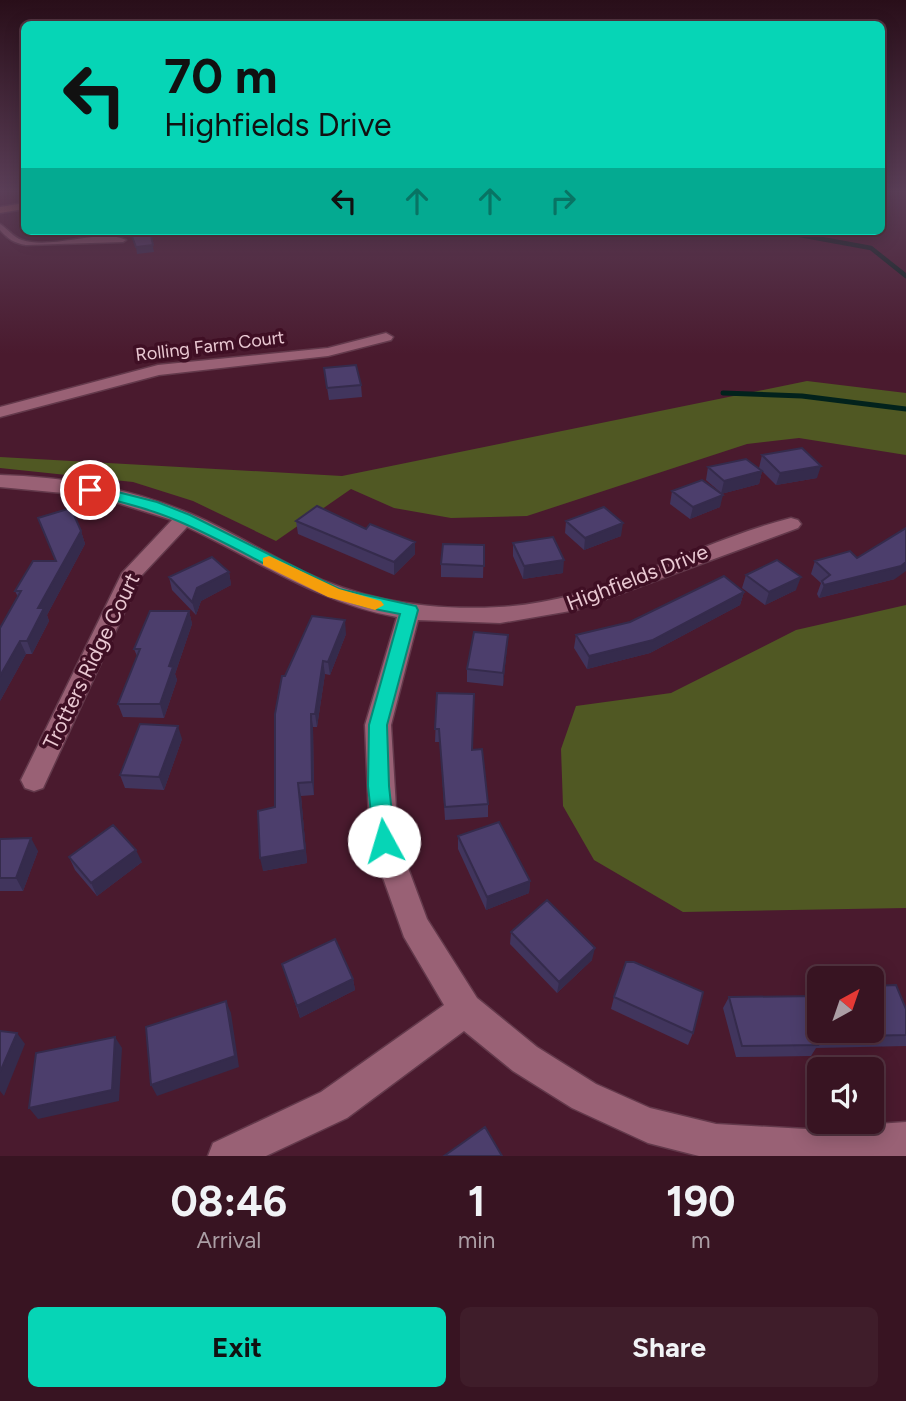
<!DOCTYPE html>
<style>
body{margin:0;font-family:Figtree,sans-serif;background:#3f1d2a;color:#f1f3f6;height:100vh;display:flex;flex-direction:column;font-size:26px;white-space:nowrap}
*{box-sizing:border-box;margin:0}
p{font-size:23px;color:#ab9ea5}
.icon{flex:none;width:38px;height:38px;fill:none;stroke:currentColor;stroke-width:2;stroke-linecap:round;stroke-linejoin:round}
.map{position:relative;height:1156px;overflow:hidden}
.panel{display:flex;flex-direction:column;background:#381422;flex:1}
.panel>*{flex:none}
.hud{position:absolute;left:21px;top:21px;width:864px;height:214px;border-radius:10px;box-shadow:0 4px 18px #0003,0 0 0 2px #523340;background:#06d5b6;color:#111;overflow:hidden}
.needle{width:46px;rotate:40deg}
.tools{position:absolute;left:807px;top:966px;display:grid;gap:14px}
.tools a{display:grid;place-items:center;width:77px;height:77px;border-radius:10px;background:#381422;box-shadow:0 4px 18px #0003,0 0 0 2px #523340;font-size:35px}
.pin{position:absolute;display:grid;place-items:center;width:60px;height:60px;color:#fff;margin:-30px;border:4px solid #fff;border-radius:50%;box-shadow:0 2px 7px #0007}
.me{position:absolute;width:77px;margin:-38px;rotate:354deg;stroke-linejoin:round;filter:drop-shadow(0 0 5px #0008)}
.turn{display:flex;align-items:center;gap:24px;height:147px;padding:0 28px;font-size:32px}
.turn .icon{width:91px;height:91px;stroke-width:2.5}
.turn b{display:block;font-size:49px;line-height:60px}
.lanes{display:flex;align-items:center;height:66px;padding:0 28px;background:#0003;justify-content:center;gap:35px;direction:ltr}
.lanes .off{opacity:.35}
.eta{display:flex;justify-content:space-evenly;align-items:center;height:119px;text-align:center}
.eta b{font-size:42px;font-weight:700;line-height:49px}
.cta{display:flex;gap:14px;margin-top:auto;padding:14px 28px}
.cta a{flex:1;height:80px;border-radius:10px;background:#06d5b6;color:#111;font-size:28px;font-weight:700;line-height:80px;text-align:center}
.cta a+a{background:#3f1d2a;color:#f1f3f6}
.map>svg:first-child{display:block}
.green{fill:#505823}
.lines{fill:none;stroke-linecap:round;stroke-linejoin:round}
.stream-far1{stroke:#02221c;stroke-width:4.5}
.stream{stroke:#02221c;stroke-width:5}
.service-casing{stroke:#63394b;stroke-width:3}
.minor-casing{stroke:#63394b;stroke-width:3}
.secondary-casing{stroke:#63394b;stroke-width:3}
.service{fill:#996175;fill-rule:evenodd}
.minor{fill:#996175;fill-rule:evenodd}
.secondary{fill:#a7665d;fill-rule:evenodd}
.wall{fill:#41355d}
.shaded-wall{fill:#352b4c}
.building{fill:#4c3e6c;stroke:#352b4c;stroke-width:2}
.route{fill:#06d5b6;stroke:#048a76;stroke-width:2}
.slow{fill:#f59e0b}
.labels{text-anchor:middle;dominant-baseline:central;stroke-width:7;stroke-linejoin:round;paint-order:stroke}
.far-street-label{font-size:18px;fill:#eac9d3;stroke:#3f0f24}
.street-label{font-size:21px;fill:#eac9d3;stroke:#3f0f24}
</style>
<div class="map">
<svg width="906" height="1156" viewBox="0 0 906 1156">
<rect width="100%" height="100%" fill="#4a1a2e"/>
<path class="green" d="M807 381 906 393V455L799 438 747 444 527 516 451 518 394 508 351 489 276 541 193 501 133 482 0 468V457L342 476Z
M906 605V908L683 912 594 860 563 806 561 749 576 706 671 693 796 630Z"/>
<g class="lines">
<path class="stream-far1" d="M778 231 871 248 906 276"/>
<path class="stream" d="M723 393 802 396 906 409"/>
<g class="service-casing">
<path id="service" d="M0 224C8 229 13 237 22 240 52 250 101 228 126 240L123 242 26 245C14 243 8 239 0 230Z"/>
</g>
<g class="minor-casing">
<path id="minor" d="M386 333 393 337 391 340 328 356 159 375 0 417V407L158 365 328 348Z
M0 475C66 477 130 488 191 514 229 530 265 553 304 572 365 601 431 611 499 607 603 602 692 543 791 518L798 520 801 524 798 528 576 610 500 623 418 620 391 725 398 841 427 919 477 998 537 1047 596 1084 650 1108 716 1124 806 1129 906 1122V1156H699L648 1143 572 1108 513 1071 464 1031 347 1118 266 1156H208L213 1143 321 1092 444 1005 404 937 370 841 365 725 397 617C319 603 257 560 187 527L141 576 43 788 34 791 25 788 21 780 122 573 172 520 95 496 0 487Z"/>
</g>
<g class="secondary-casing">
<path id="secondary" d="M24 203V209L0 213V207Z"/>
</g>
<use href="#service" class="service"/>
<use href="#minor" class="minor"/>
<use href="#secondary" class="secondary"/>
</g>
<path class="wall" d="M324 368 361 385 362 397 329 400Z
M762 455 817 478 776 485 759 468Z
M708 467 762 471 759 484 721 494 720 507 690 519 670 504 672 491 720 492 706 480Z
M296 521 415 554 394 575 298 534Z
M566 521 621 536 584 550 565 533Z
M81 531 85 544 47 615 49 621 32 654H26L0 701 18 597 15 591 55 561Z
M513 543 563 573 523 579 513 556Z
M484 545 483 578 441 577V564Z
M857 558 895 579 819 598 817 594 821 583 811 574 815 561Z
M229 572 231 585 201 601 196 615 172 590 169 577Z
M746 575 796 590 765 605 742 588Z
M744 592 740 605 650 653 587 669 574 648 576 635 630 622Z
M189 611 192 624 175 674 177 680 164 718 123 717 118 704 137 656 134 649Z
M346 634 330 675 325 674 317 727H313L314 795 301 796 307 863 263 871 275 807 285 676Z
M508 635 503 686 467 682V669Z
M437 693 472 750 488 804V817L445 820 440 742H435Z
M182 739 164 790 125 788 120 775Z
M458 836 530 881 529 893 486 910 458 849Z
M0 839 38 851 23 891H0Z
M69 857 142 862 97 896 75 870Z
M511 932 592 960 557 993 510 944Z
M282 964 353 979 355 990 300 1018Z
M614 997 693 1033 688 1045 611 1009Z
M729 997 906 1009V1046L816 1048 811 1056 736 1057 723 1008Z"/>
<path class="shaded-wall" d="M150 231 154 252 137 254 136 247Z
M821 466 817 478 776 485 780 473Z
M762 471 759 484 721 494 724 481Z
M723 495 720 507 690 519 693 507Z
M623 523 621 536 584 550 585 538Z
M81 531 85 544 47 615 49 621 32 654 27 641 38 608Z
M415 542V554L394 575V562Z
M564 560 563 573 523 579 524 566Z
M906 562V571L895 579 819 598 824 585Z
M229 572 231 585 201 601 196 615 192 602 197 588Z
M801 577 796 590 765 605 769 592Z
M744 592 740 605 650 653 587 669 589 656Z
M189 611 192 624 175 674 177 680 164 718 160 704 169 666Z
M345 620 346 634 330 675 328 662Z
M508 635 507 648 503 686V673Z
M20 641 26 654 0 701V676Z
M323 661 325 674 317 727 315 714Z
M311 714 313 727 314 795 312 782Z
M178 726 182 739 164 790 159 777Z
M298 783 301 796 307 863 263 871 260 858Z
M31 838 38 851 23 891 16 878Z
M136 850 142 862 97 896 91 883Z
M530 881 529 893 486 910 487 897Z
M595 948 592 960 557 993 559 982Z
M353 979 355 990 300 1018 297 1006Z
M226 1001 231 1013 239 1067 157 1096 151 1085Z
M17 1033 25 1044 4 1096 0 1091V1072Z
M115 1037 122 1048 119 1101 38 1119 29 1108Z"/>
<path class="building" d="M130 231H150L153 245 136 247Z
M356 365 361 385 327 388 324 368Z
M802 448 821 466 780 473 762 455Z
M746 459 762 471 724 481 708 467Z
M702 480 723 495 693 507 672 491Z
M317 506 366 529 370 524 415 542 394 562 296 521Z
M604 507 623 523 585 538 566 521Z
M71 508 81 531 38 608H44L27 641H20L0 676V628L21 591H15L33 561H56L38 518Z
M906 528V562L901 566 824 585 822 581 830 575 815 561 850 551 857 558Z
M553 537 564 560 524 566 513 543Z
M443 544 484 545V566L441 564Z
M212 557 229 572 197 588 192 602 169 577Z
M777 560 801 577 769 592 746 575Z
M724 576 744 592 653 640 589 656 576 635 630 622Z
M150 611H189L169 666 173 667 160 704H118L140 649H134Z
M312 616 345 620 328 662 323 661 315 714H311L312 782 298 783 305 850 260 858 258 811 275 807V714L282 676H285Z
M474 632 508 635 503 673 467 669Z
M437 693 474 694 472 750 482 749 488 804 445 807 439 729H435Z
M140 724 178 726 159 777 120 775Z
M499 822 530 881 487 897 458 836Z
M113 825 136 850 91 883 69 857Z
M31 838 16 878H0V839Z
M547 900 595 948 559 982 511 932Z
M335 939 353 979 297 1006 282 964Z
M626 962H634L703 992 693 1033 614 997Z
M896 985 906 1009V1035L816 1037 818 1045 742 1046 729 997 819 996V1031H872V986Z
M226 1001 235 1056 151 1085 146 1027Z
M0 1031 17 1033 0 1072Z
M115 1037 112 1090 29 1108 36 1053Z
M485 1127 502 1156H444Z"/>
<linearGradient id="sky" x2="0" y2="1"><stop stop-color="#290e19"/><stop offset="0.54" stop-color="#5a3e57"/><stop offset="1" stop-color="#5a3e57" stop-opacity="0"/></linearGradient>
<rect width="906" height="354" fill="url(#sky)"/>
<path class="route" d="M90 485 157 502 190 515 339 589 416 606 418 610 387 725 389 786 395 841 392 847 384 850 377 847 374 841 368 786 369 725 400 614C313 600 256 554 178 521 148 508 116 501 85 493L83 490Z"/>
<path class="slow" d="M269 556 339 589 381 601 384 605 375 610 328 597 263 565V558Z"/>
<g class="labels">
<g class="far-street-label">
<text transform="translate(210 346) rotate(-7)">Rolling Farm Court</text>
</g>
<g class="street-label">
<text transform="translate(637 577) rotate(-21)">Highfields Drive</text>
<text transform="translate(91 661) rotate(-64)">Trotters Ridge Court</text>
</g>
</g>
</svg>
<div class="tools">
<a><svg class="needle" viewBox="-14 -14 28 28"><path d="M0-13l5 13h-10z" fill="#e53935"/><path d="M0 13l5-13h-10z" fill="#ab9ea5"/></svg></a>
<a><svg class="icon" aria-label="sound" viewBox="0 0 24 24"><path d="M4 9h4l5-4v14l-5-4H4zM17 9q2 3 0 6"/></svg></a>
</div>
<div class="pin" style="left:90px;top:490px;background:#d93025"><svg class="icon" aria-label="arrive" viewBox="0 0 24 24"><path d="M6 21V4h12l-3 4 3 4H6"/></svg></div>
<svg class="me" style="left:384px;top:841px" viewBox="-20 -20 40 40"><circle r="19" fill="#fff"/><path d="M0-13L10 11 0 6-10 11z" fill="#06d5b6"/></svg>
<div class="hud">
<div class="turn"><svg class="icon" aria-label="left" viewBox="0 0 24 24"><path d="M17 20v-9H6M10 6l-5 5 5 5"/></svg><div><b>70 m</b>Highfields Drive</div></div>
<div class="lanes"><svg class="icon" aria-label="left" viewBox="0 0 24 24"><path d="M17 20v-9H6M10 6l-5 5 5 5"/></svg><svg class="icon off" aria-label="ahead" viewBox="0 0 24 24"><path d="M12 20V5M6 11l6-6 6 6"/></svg><svg class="icon off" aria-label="ahead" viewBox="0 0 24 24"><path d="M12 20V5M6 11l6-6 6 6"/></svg><svg class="icon off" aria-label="right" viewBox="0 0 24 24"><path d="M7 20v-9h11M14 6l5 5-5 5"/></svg></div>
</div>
</div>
<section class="panel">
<div class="eta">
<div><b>08:46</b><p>Arrival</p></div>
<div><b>1</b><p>min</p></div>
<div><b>190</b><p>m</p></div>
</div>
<div class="cta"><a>Exit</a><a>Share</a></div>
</section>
